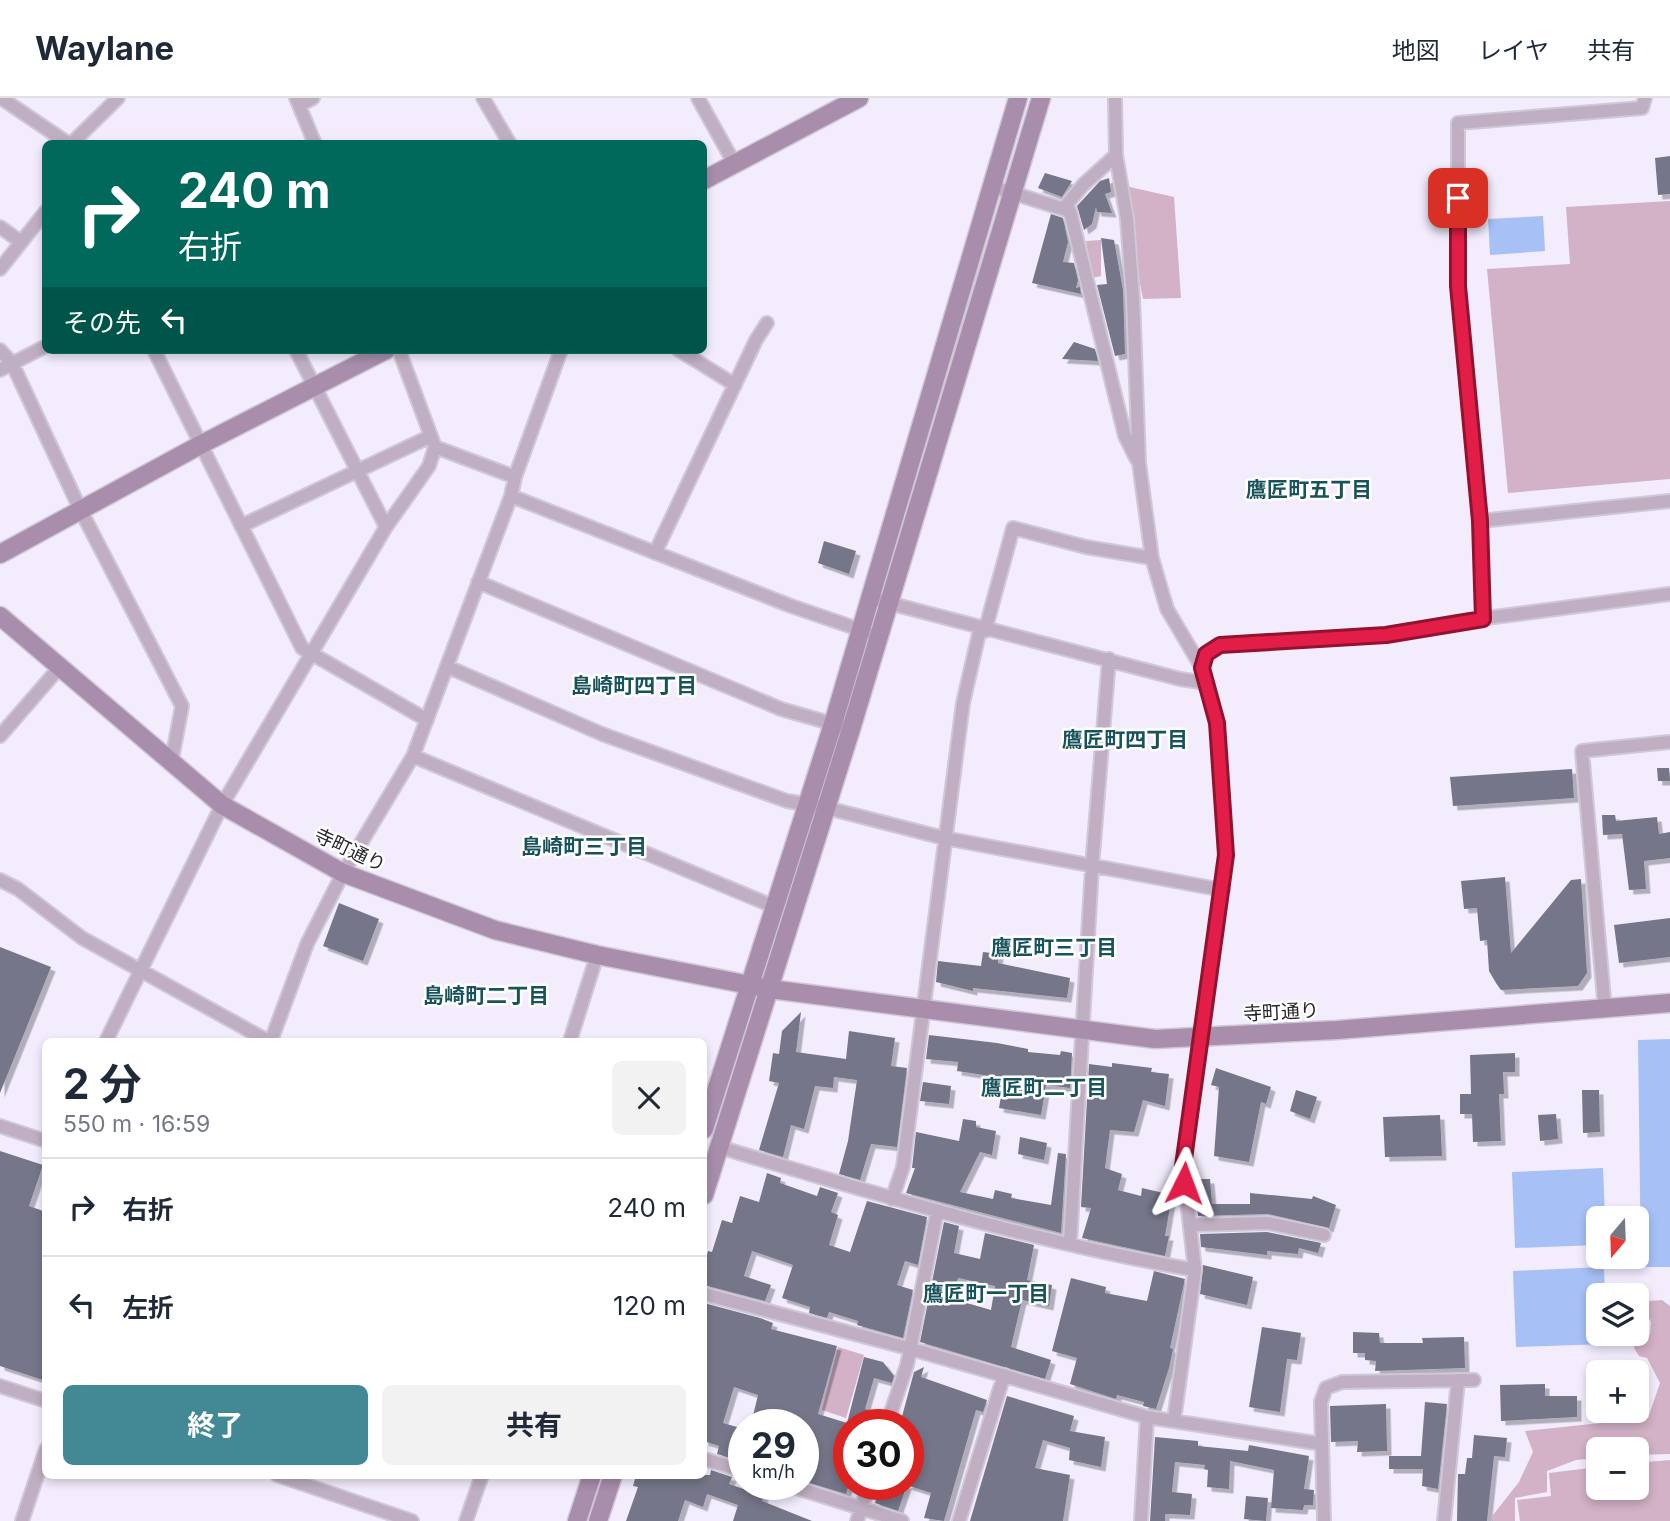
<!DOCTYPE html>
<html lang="ja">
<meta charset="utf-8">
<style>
body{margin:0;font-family:Inter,"Noto Sans JP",sans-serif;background:#f2f2f3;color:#1f2937;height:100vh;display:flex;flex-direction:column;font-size:26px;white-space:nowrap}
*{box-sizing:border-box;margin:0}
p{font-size:23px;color:#747a83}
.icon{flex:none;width:38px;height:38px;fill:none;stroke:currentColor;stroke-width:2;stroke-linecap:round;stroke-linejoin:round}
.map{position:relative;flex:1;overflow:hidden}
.side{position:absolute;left:42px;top:940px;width:665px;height:441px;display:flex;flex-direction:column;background:#fff;border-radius:10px;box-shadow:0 4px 10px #0003}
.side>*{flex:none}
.guide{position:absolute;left:42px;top:42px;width:665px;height:214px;border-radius:10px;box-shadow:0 4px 10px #0003;background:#00695c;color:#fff;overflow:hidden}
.needle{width:46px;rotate:199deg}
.fabs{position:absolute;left:1586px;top:1108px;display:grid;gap:14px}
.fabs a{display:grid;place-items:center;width:63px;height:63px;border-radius:10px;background:#fff;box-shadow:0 4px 10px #0003;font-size:35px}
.speed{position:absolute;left:728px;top:1311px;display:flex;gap:14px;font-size:35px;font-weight:700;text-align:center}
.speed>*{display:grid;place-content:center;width:91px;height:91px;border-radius:50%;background:#fff;box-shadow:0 4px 10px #0003;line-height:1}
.speed small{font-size:18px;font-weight:400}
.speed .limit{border:10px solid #d22;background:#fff;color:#111}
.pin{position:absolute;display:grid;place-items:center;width:60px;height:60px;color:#fff;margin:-30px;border-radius:14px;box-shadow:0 4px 10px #0006}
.me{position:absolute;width:77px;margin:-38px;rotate:3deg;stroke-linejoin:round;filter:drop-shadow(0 0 5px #0008)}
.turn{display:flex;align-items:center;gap:24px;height:147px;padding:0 21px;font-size:32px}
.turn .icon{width:91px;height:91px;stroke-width:2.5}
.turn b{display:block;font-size:49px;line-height:60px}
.then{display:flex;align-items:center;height:66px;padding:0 21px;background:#0003;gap:14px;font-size:26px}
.round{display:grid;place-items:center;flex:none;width:74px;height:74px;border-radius:10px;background:#f2f2f3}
.overview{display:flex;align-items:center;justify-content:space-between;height:119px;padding:0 21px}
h1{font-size:42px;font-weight:700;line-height:52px}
.action{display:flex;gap:14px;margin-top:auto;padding:14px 21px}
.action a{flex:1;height:80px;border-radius:10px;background:#438995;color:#fff;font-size:28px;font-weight:700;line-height:80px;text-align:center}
.action a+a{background:#f2f2f3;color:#1f2937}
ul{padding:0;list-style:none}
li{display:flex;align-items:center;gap:21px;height:98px;padding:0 21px;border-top:2px solid #e0e1e3}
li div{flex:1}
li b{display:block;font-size:26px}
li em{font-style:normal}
header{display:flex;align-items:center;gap:42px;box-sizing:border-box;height:98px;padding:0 35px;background:#fff;border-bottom:2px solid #e0e1e3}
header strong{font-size:33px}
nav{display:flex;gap:38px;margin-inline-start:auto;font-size:24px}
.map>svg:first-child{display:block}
.green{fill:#d3b1c7}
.water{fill:#a7c0f6}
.building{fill:#757689;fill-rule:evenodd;filter:url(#shadow)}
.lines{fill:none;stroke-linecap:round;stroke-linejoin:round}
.street-casing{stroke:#cec8d7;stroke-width:16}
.secondary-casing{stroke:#cec8d7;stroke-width:21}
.street{stroke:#c0aec3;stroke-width:12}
.secondary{stroke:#a88dad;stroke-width:18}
.route-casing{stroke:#92132f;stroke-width:18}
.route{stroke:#e11d48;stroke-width:12}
.labels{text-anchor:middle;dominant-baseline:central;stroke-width:5;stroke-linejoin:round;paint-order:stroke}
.street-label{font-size:19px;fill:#28252c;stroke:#fff}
.neighbourhood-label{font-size:21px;font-weight:bold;fill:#18525b;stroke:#fff}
</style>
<header>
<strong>Waylane</strong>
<nav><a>地図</a><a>レイヤ</a><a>共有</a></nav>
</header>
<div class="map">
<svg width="1670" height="1423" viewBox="0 0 1670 1423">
<defs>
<filter id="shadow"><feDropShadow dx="4.5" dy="4.5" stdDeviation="0" flood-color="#0004"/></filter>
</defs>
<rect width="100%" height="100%" fill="#f2ecfd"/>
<path class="green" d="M1121 87 1174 99 1181 200 1143 201Z
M1670 103V381L1508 395 1487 171 1570 166 1566 109Z
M1101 142V178L1092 180 1086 143Z
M1662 1202 1670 1208V1356L1636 1357V1351H1598V1360L1576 1362 1547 1373V1394L1515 1400V1423H1492L1493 1417 1519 1384 1533 1354 1525 1333 1648 1320 1660 1285 1647 1260 1639 1258 1634 1250 1636 1243 1650 1236 1651 1224 1643 1209 1650 1203Z
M838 1249 864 1257 846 1320 822 1312Z
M1670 1362V1423H1520L1517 1402 1551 1398 1549 1375 1598 1369V1390H1636V1365Z"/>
<path class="water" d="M1543 118 1545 153 1490 157 1488 121Z
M1670 941V1169H1641L1638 942Z
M1603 1070 1605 1120H1598V1147L1515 1150 1512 1074Z
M1604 1169 1605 1197H1598V1236H1607V1246L1516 1249 1513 1173Z"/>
<path class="building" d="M1670 58V96L1658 97 1655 60Z
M1045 75 1072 83 1062 99 1038 90Z
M1109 80 1111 94 1105 96 1112 115 1097 114 1096 109 1092 126 1084 132 1077 108 1100 83Z
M1051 116 1063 120 1068 144 1063 164 1074 165 1078 182 1076 190 1080 189 1081 196 1032 185Z
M1101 140 1114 142 1123 192 1125 256 1115 258 1097 187 1107 186Z
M1074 244 1095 251 1098 263 1062 261Z
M824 443 856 453 849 476 818 465Z
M1657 670H1669L1670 683H1658Z
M1572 671 1574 700 1453 708 1450 679Z
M1602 717H1615L1616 723 1657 719 1659 736 1670 734V760L1644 763 1646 791 1629 792 1622 736 1603 737Z
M1505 779 1511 855 1571 782 1581 781 1587 875 1578 888 1501 892 1496 885 1489 873 1487 842 1480 843 1477 810 1464 811 1461 783Z
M339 805 379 821 363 863 323 848Z
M1670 820V859L1619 865 1614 827Z
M0 849 51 869 0 995Z
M983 854 999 856 998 865 1070 880 1067 900 973 890V893L936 884 938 863 981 868Z
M801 914 796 954 846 961 849 933 895 940 891 968 907 970 897 1049 871 1046 860 1082 839 1076 848 1043 857 982 834 979 833 990 815 988 804 1031 791 1027 783 1059 759 1052 779 985 769 983 773 955 779 956 782 933Z
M929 937 997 945 1028 951V954L1060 957 1061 953 1072 955 1070 990 1046 987 1041 1017 999 1010 1004 980 957 973 958 964 926 961Z
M1515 955V974H1503L1504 996H1499L1501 1043 1473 1044 1472 1016H1460V996H1471L1470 957Z
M1112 965 1152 970 1151 974 1169 976 1165 1008 1143 1002 1134 1034 1110 1032 1105 1070 1122 1076 1118 1092 1141 1098 1142 1090 1172 1097 1165 1138H1169L1165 1158 1082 1140 1091 1110 1081 1109 1089 966 1112 969Z
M1216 970 1271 989 1266 1006 1261 1004 1249 1064 1214 1058 1219 989 1211 987Z
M923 984 951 988 949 1006 920 1003Z
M1296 992 1317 999 1310 1021 1290 1013Z
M1582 992H1599L1600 1034 1583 1035Z
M1556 1016 1558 1041 1540 1043 1538 1017Z
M1440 1017 1442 1058 1385 1059 1383 1019Z
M963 1021 976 1023V1029L996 1033 992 1057 980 1054 960 1094 993 1101 995 1092 1012 1096 1011 1100 1051 1107 1058 1055 1066 1056 1061 1135 906 1095 915 1070H912L916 1034 959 1043Z
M1020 1039 1047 1045 1044 1062 1018 1056Z
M0 1053 43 1067 29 1108 46 1114V1283L0 1268Z
M767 1075 781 1080 780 1085 817 1098 820 1089 838 1095 831 1114 838 1117 829 1147 850 1154 867 1103 927 1119 918 1167 905 1163 897 1187 913 1192 903 1240 857 1227 858 1223 829 1214 827 1220 809 1215 810 1209 782 1200 793 1167 752 1153 744 1178 771 1187 765 1203 704 1187V1167L708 1153 712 1154 722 1122 732 1125 740 1098 759 1104Z
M1193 1081H1210L1212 1106H1250V1095L1312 1101 1313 1098 1336 1107 1329 1130 1268 1116 1198 1118Z
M944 1124 959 1128 954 1155 980 1161 985 1135 1034 1147 1027 1182 1052 1187 1049 1208 1022 1202 1011 1249 1051 1262 1045 1281 920 1244ZM958 1180 995 1188 991 1212 953 1201Z
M1267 1134 1321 1145 1318 1155 1299 1150 1298 1156 1267 1153V1157L1201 1149 1200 1136Z
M1203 1167 1253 1179 1247 1207 1200 1196Z
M1154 1173 1185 1181 1170 1250 1173 1251 1169 1270 1156 1311 1143 1308 1144 1304 1117 1297 1116 1301 1070 1286 1077 1260 1052 1253 1071 1180 1106 1189 1105 1195 1147 1203Z
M704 1205 760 1220 773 1225 771 1231 837 1248 818 1316 847 1325 864 1259 883 1264 894 1278 892 1285 874 1280 865 1311 875 1314 871 1326H849V1386L846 1396 803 1383V1326H751L758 1297 734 1289 723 1325 744 1331V1364L717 1356 719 1348 704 1343Z
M1262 1229 1301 1235 1297 1262 1287 1261 1280 1314 1249 1309Z
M1353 1234 1379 1235 1380 1245H1423L1422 1240 1464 1239 1465 1270 1375 1273 1376 1263 1365 1262V1255H1353Z
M924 1269 921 1279 987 1302 983 1314 976 1312 944 1423 924 1420 931 1395 907 1387 898 1413 875 1405 881 1386H908L914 1363 908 1361V1326H900L914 1274Z
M1545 1286V1298H1577V1319L1501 1323 1500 1287Z
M1007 1298 1074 1318 1070 1333 1105 1339 1101 1369 1069 1362 1070 1350 1043 1342 1035 1370 1070 1377 1063 1423H970Z
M1425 1304 1447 1306 1438 1391 1422 1388 1423 1371H1389V1358H1421Z
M1386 1306 1387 1353 1357 1354 1358 1343 1331 1344 1330 1308Z
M1474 1337 1507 1340 1505 1359 1494 1358 1487 1423H1457L1458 1376H1465L1467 1360H1472Z
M1155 1339 1198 1343V1348L1248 1353 1249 1347 1309 1358 1304 1391 1314 1392 1313 1407H1304L1303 1412 1271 1410 1274 1372 1230 1363 1229 1391 1207 1389 1208 1372 1204 1371 1205 1367 1175 1364 1172 1394 1192 1396 1190 1417 1169 1416H1165V1423H1150Z
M711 1372 732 1379 729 1386 764 1398 762 1403 812 1423H733L738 1407 707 1396 703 1409 685 1402 678 1423H626L638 1389 633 1388 636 1377H710Z
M1246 1398 1268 1400 1266 1423 1244 1421Z"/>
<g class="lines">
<g class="street-casing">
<path id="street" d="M1 0 69 46
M296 0 315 46
M483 0 510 46
M698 0 734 65
M1115 0 1116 57 1127 121 1133 200 1139 365 1152 460 1167 511 1202 570 1217 625 1226 757 1183 1068 1195 1172 1174 1322
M300 7 313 0
M71 46 118 0
M990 88 1070 113 1125 338 1137 362
M1064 110 1083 87 1116 57
M0 129 21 144
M0 171 46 113
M0 252 12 265 80 411 182 608 171 666
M154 252 302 550 427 622
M296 252 386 429
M679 252 735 287
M0 272 46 248
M435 349 515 379
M511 398 791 508 867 534
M1480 423 1670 403
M241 428 431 338
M655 455 756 242 767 225
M478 484 781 611 851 631
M881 503 1180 581 1207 585
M1483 521 1480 423 1458 188V25L1642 10 1645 0
M985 533 1013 430 1086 449 1152 460
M448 569 602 636 787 703 827 710 944 740 1223 792
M1202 570 1206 556 1220 547 1386 537 1456 524 1670 496
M0 638 59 570
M413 658 775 809
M0 782 18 791 82 840 268 943
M1605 912 1582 653 1670 644
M106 943 222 707 386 429 429 368 435 349 399 252
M271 943 307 846 343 775 413 658 511 398 515 379 561 252
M570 943 597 857
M0 1028 46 1043
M719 1049C876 1096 1033 1144 1195 1172
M892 1101 903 1069 963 605 980 531
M1191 1127 1268 1125 1324 1137
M1070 1145 1092 769 1109 561
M704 1196 908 1250 1147 1319 1322 1346
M0 1288 46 1303
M887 1326 907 1267 937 1114
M704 1361 744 1373
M277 1377 412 1423
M784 1386 902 1423
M22 1423 46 1351
M466 1423 482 1377
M857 1423 869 1386
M959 1423 1004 1277
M1141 1423 1147 1319
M1324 1423 1321 1304 1326 1290 1342 1284 1474 1282
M1444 1423 1458 1282"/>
</g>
<g class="secondary-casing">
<path id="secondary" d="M704 82 859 0
M0 456 200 347 386 252
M0 518 222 707 343 775 495 832 597 857 770 891 1155 941 1337 932 1670 905
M704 1031 833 626 1018 0
M704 1097 851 631 1041 0
M577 1423 592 1377
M598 1423 613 1377"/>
</g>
<use href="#street" class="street"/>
<use href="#secondary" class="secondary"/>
</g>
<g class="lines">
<g class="route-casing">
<path id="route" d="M1184 1085 1183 1068 1226 757 1217 625 1202 570 1206 556 1220 547 1386 537 1483 521 1480 423 1458 188V100"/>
</g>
<use href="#route" class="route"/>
</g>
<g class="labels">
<g class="street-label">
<text transform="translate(350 752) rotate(25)">寺町通り</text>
<text transform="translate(1281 914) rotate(-3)">寺町通り</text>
</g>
<g class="neighbourhood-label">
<text x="1309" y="391">鷹匠町五丁目</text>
<text x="634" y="587">島崎町四丁目</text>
<text x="1125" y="641">鷹匠町四丁目</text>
<text x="584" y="748">島崎町三丁目</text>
<text x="1054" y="849">鷹匠町三丁目</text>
<text x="486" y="897">島崎町二丁目</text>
<text x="1044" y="989">鷹匠町二丁目</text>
<text x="986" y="1195">鷹匠町一丁目</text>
</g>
</g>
</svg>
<div class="fabs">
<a><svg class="needle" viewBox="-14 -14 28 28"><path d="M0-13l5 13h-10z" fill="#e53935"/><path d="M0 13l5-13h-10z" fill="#747a83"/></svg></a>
<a><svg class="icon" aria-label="layers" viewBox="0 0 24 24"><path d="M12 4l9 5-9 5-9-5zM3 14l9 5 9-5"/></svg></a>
<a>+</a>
<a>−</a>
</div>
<div class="speed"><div>29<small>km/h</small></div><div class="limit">30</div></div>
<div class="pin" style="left:1458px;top:100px;background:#d93025"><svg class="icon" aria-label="arrive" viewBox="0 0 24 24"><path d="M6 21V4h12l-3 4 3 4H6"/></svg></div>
<svg class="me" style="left:1184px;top:1085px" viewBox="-20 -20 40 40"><path d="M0-17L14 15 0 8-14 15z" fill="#e11d48" stroke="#fff" stroke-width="4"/></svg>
<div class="guide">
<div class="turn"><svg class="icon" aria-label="right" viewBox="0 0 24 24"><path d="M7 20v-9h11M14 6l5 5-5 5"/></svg><div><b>240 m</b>右折</div></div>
<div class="then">その先<svg class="icon" aria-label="left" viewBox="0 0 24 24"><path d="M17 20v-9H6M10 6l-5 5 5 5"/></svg></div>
</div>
<section class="side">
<div class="overview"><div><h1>2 分</h1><p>550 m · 16:59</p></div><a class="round"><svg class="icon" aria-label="close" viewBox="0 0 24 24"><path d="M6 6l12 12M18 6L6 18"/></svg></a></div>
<ul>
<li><svg class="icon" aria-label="right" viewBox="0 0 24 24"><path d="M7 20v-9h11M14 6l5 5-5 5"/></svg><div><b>右折</b></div><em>240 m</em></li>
<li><svg class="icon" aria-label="left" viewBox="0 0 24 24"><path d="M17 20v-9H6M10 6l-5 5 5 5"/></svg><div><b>左折</b></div><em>120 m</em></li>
</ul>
<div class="action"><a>終了</a><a>共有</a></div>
</section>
</div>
